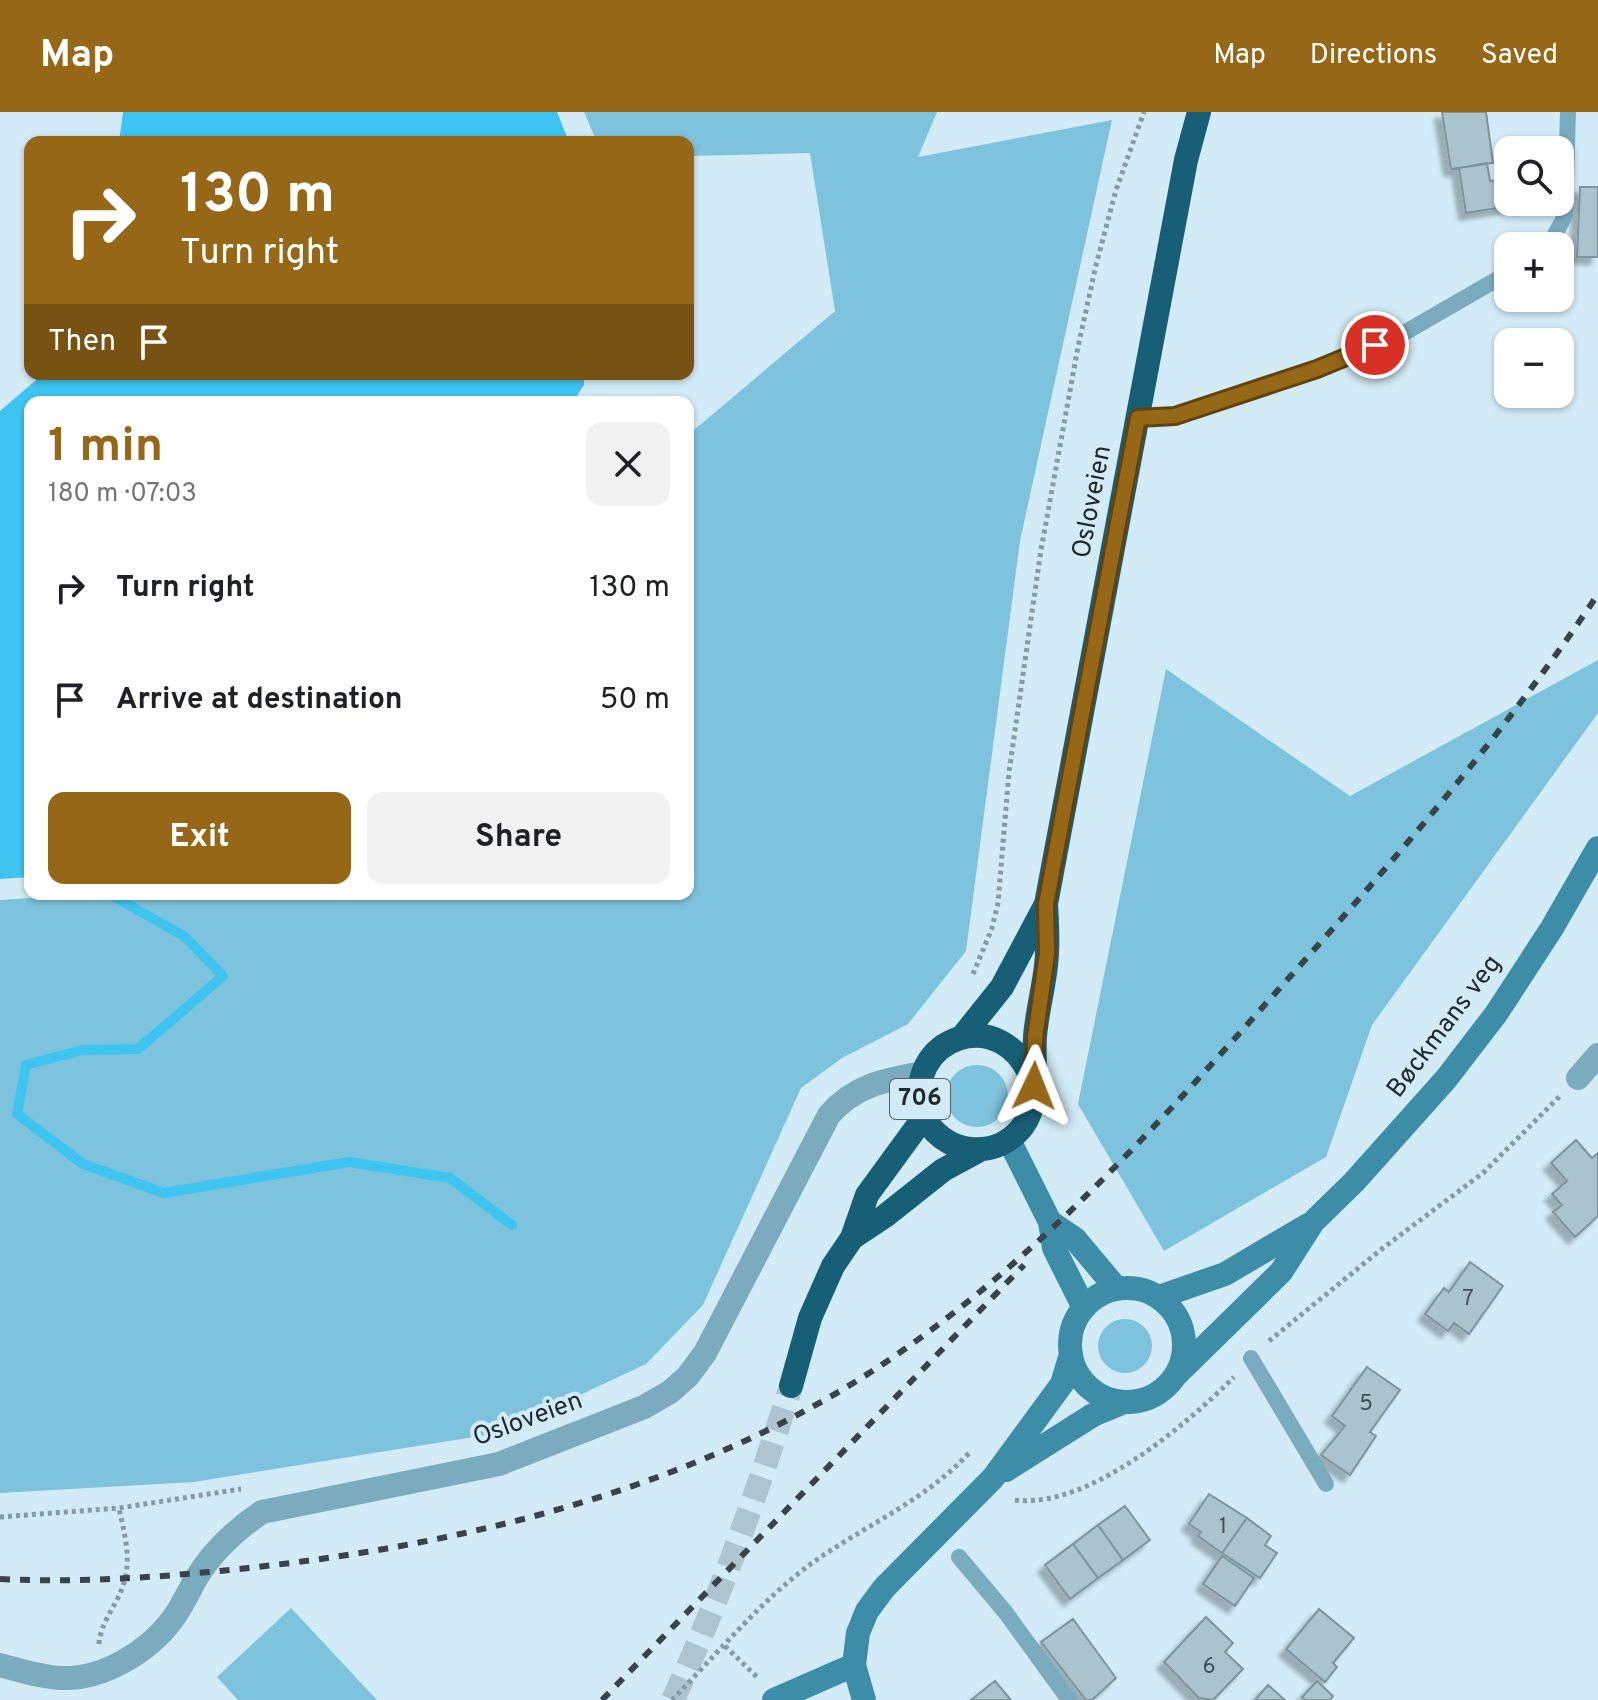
<!DOCTYPE html>
<meta charset="utf-8">
<style>
body{margin:0;font-family:Overpass,sans-serif;background:#f2f2f2;color:#202124;height:100vh;display:flex;flex-direction:column;font-size:30px;white-space:nowrap}
*{box-sizing:border-box;margin:0}
p{font-size:26px;color:#757577}
.icon{flex:none;width:44px;height:44px;fill:none;stroke:currentColor;stroke-width:2;stroke-linecap:round;stroke-linejoin:round}
.map{position:relative;flex:1;overflow:hidden}
.sheet{position:absolute;left:24px;top:284px;width:670px;height:504px;display:flex;flex-direction:column;background:#fff;border-radius:16px;box-shadow:0 2px 6px #0004}
.sheet>*{flex:none}
.banner{position:absolute;left:24px;top:24px;width:670px;height:244px;border-radius:16px;box-shadow:0 2px 6px #0004;background:#976718;color:#fff;overflow:hidden}
.controls{position:absolute;left:1494px;top:24px;display:grid;gap:16px}
.controls a{display:grid;place-items:center;width:80px;height:80px;border-radius:16px;background:#fff;box-shadow:0 2px 6px #0004;font-size:40px}
.pin{position:absolute;display:grid;place-items:center;width:68px;height:68px;color:#fff;margin:-34px;border:4px solid #fff;border-radius:50%;box-shadow:0 2px 8px #0007}
.me{position:absolute;width:88px;margin:-44px;rotate:2deg;stroke-linejoin:round;filter:drop-shadow(0 0 6px #0008)}
.turn{display:flex;align-items:center;gap:28px;height:168px;padding:0 24px;font-size:36px}
.turn .icon{width:104px;height:104px;stroke-width:2.5}
.turn b{display:block;font-size:56px;line-height:68px}
.then{display:flex;align-items:center;height:76px;padding:0 24px;background:#0003;gap:16px;font-size:30px}
.round{display:grid;place-items:center;flex:none;width:84px;height:84px;border-radius:16px;background:#f2f2f2}
.summary{display:flex;align-items:center;justify-content:space-between;height:136px;padding:0 24px}
h1{font-size:48px;font-weight:700;line-height:60px;color:#976718}
.action{display:flex;gap:16px;margin-top:auto;padding:16px 24px}
.action a{flex:1;height:92px;border-radius:16px;background:#976718;color:#fff;font-size:32px;font-weight:700;line-height:92px;text-align:center}
.action a+a{background:#f2f2f2;color:#202124}
ul{padding:0;list-style:none}
li{display:flex;align-items:center;gap:24px;height:112px;padding:0 24px}
li div{flex:1}
li b{display:block;font-size:30px}
li em{font-style:normal}
header{display:flex;align-items:center;gap:48px;box-sizing:border-box;height:112px;padding:0 40px;background:#976718;color:#fff}
header strong{font-size:38px}
nav{display:flex;gap:44px;margin-inline-start:auto;font-size:28px}
.map>svg:first-child{display:block}
.green{fill:#7ec3dd}
.water{fill:#3dc4f0}
.lines{fill:none;stroke-linecap:round;stroke-linejoin:round}
.stream{stroke:#3dc4f0;stroke-width:10}
.building{fill:#aac3cd;stroke:#7d949d;stroke-width:2;filter:url(#shadow)}
.highway-tunnel{stroke:#aec4ce;stroke-width:24;stroke-dasharray:24 12;stroke-linecap:butt}
.path{stroke:#889ba3;stroke-width:5;stroke-dasharray:4 4;stroke-linecap:butt}
.lane{stroke:#7babbe;stroke-width:16}
.street{stroke:#7babbe;stroke-width:24}
.secondary{stroke:#3e8da8;stroke-width:24}
.highway{stroke:#175f76;stroke-width:24}
.rail{stroke:#384449;stroke-width:6;stroke-dasharray:10 10;stroke-linecap:butt}
.route-casing{stroke:#624310;stroke-width:20}
.route{stroke:#976718;stroke-width:14}
.labels{text-anchor:middle;dominant-baseline:central;stroke-width:8;stroke-linejoin:round;paint-order:stroke}
.number-label{font-size:22px;fill:#425055}
.shield{fill:#d2ebf6;stroke:#556369;stroke-width:2}
.shield-label{font-size:24px;font-weight:bold;fill:#1f292d}
.street-label{font-size:26px;fill:#1f292d;stroke:#d2ebf6}
</style>
<header>
<strong>Map</strong>
<nav><a>Map</a><a>Directions</a><a>Saved</a></nav>
</header>
<div class="map">
<svg width="1598" height="1588" viewBox="0 0 1598 1588">
<defs>
<filter id="shadow"><feDropShadow dx="-7" dy="7" stdDeviation="2" flood-color="#0004"/></filter>
</defs>
<rect width="100%" height="100%" fill="#d2ebf6"/>
<path class="green" d="M584 0H937L918 45 1112 8 1020 429 966 839 908 912 842 946 801 976 703 1193 646 1252 499 1321 194 1370 0 1381V788L89 782H688V323L835 199 810 41 688 44V30H597Z
M1598 548V601L1372 913 1326 1045 1164 1139 1078 992 1166 557 1350 684Z
M946 984a31 31 0 1 1 62 0a31 31 0 1 1-62 0Z
M1098 1234a27 27 0 1 1 54 0a27 27 0 1 1-54 0Z
M291 1496 377 1588H238L217 1565Z"/>
<path class="water" d="M123 0H557L569 30H119Z
M43 262H584V273L573 290H30V765L0 767V299Z"/>
<g class="lines">
<path class="stream" d="M109 782 184 824 223 864 138 937 82 938 26 953 17 1002 83 1052 164 1081 349 1050 450 1066 512 1113"/>
</g>
<path class="building" d="M1442 0H1486L1493 51 1451 57Z
M1487 51 1490 69 1508 67V90L1530 91 1466 101 1459 56Z
M1580 75H1598V145H1577Z
M1576 1028 1592 1046 1598 1041V1104L1575 1125 1553 1100 1562 1093 1552 1082 1567 1069 1551 1051Z
M1470 1150 1503 1174 1469 1222 1454 1211 1448 1219 1425 1202 1444 1176 1449 1180Z
M1367 1255 1400 1278 1370 1320 1376 1324 1350 1363 1321 1343 1345 1314 1332 1304Z
M1209 1382 1247 1406 1222 1441 1198 1424 1201 1420 1189 1412Z
M1125 1394 1150 1428 1123 1448 1098 1413Z
M1247 1406 1271 1424 1265 1433 1277 1441 1260 1466 1222 1441Z
M1098 1413 1123 1448 1098 1466 1073 1432Z
M1073 1432 1098 1466 1070 1487 1045 1453Z
M1222 1444 1254 1466 1235 1494 1203 1472Z
M1319 1497 1354 1526 1333 1551 1337 1555 1325 1570 1286 1537Z
M1206 1505 1233 1531 1225 1540 1243 1557 1213 1588 1199 1586 1164 1550Z
M1073 1507 1116 1566 1092 1588H1086L1041 1530Z
M995 1569 1011 1588H971Z
M1317 1569 1333 1584 1330 1588H1305L1302 1585Z
M1268 1573 1285 1588H1255Z"/>
<g class="lines">
<path class="highway-tunnel" d="M673 1588C720 1486 757 1381 791 1274"/>
<path class="path" d="M973 862 992 816 998 791 1009 660 1041 438 1078 235 1096 153 1116 78 1144 0
M1269 1229 1383 1136 1483 1061 1561 983
M1015 1388C1088 1397 1185 1314 1234 1265
M0 1405 119 1396 241 1377
M99 1532C100 1513 114 1496 121 1479 133 1451 125 1424 119 1396
M725 1534 759 1567
M672 1588C715 1544 759 1491 808 1454 861 1415 924 1390 969 1341"/>
<path class="lane" d="M1545 134 1553 126 1565 104 1568 0
M1138 306 1175 304 1317 257 1404 221 1508 161
M1251 1246 1326 1372
M959 1445 1006 1501 1069 1588"/>
<path class="street" d="M1578 966 1598 943
M0 1553C19 1558 40 1565 61 1566 102 1568 148 1540 172 1508 181 1496 187 1483 194 1470 211 1440 234 1419 262 1400L499 1352 644 1295 670 1280 688 1264 705 1241 829 1003C855 973 885 968 923 961"/>
<path class="secondary" d="M1009 1028 1050 1110 1054 1136 1084 1196
M1050 1110 1075 1127 1117 1177
M1070 1233a57 57 0 1 1 114 0a57 57 0 1 1-114 0Z
M1159 1185 1225 1162 1308 1113
M1177 1262 1281 1160 1313 1110 1354 1070 1446 967 1496 902 1552 816 1598 736
M1006 1358 1093 1303 1122 1291
M774 1588 854 1553
M864 1588 854 1553 858 1521 867 1499 884 1476 993 1366 1062 1272 1071 1242"/>
<path class="highway" d="M962 925 1002 875 1045 794
M1034 974C1006 885 898 927 924 1002 930 1021 951 1035 970 1037 991 1039 1010 1031 1023 1014 1041 990 1033 953 1035 925 1037 897 1046 869 1047 841 1048 824 1047 808 1046 792L1186 48 1199 0
M852 1126 885 1104 943 1058 980 1038
M791 1274 810 1206 833 1154 852 1126 867 1083 924 1005"/>
<path class="rail" d="M0 1467C83 1471 165 1465 248 1456 478 1431 718 1371 909 1234 1052 1133 1171 998 1287 868 1397 745 1506 620 1598 482
M602 1588 1024 1153"/>
</g>
<g class="lines">
<g class="route-casing">
<path id="route" d="M1034 974 1035 926 1047 842 1046 792 1138 306 1175 304 1317 257 1375 233"/>
</g>
<use href="#route" class="route"/>
</g>
<g class="labels">
<g class="number-label">
<text x="1468" y="1187">7</text>
<text x="1366" y="1292">5</text>
<text x="1223" y="1415">1</text>
<text x="1209" y="1555">6</text>
</g>
<rect class="shield" x="890" y="967" width="60" height="40" rx="6"/>
<g class="shield-label">
<text x="920" y="987">706</text>
</g>
<g class="street-label">
<text transform="translate(1093 390) rotate(-79)">Osloveien</text>
<text transform="translate(1445 915) rotate(-53)">Bøckmans veg</text>
<text transform="translate(528 1308) rotate(-20)">Osloveien</text>
</g>
</g>
</svg>
<div class="controls">
<a><svg class="icon" aria-label="search" viewBox="0 0 24 24"><circle cx="10" cy="10" r="6"/><path d="M15 15l6 6"/></svg></a>
<a>+</a>
<a>−</a>
</div>
<div class="pin" style="left:1375px;top:233px;background:#d93025"><svg class="icon" aria-label="arrive" viewBox="0 0 24 24"><path d="M6 21V4h12l-3 4 3 4H6"/></svg></div>
<svg class="me" style="left:1034px;top:974px" viewBox="-20 -20 40 40"><path d="M0-17L14 15 0 8-14 15z" fill="#976718" stroke="#fff" stroke-width="4"/></svg>
<div class="banner">
<div class="turn"><svg class="icon" aria-label="right" viewBox="0 0 24 24"><path d="M7 20v-9h11M14 6l5 5-5 5"/></svg><div><b>130 m</b>Turn right</div></div>
<div class="then">Then<svg class="icon" aria-label="arrive" viewBox="0 0 24 24"><path d="M6 21V4h12l-3 4 3 4H6"/></svg></div>
</div>
<section class="sheet">
<div class="summary"><div><h1>1 min</h1><p>180 m · 07:03</p></div><a class="round"><svg class="icon" aria-label="close" viewBox="0 0 24 24"><path d="M6 6l12 12M18 6L6 18"/></svg></a></div>
<ul>
<li><svg class="icon" aria-label="right" viewBox="0 0 24 24"><path d="M7 20v-9h11M14 6l5 5-5 5"/></svg><div><b>Turn right</b></div><em>130 m</em></li>
<li><svg class="icon" aria-label="arrive" viewBox="0 0 24 24"><path d="M6 21V4h12l-3 4 3 4H6"/></svg><div><b>Arrive at destination</b></div><em>50 m</em></li>
</ul>
<div class="action"><a>Exit</a><a>Share</a></div>
</section>
</div>
